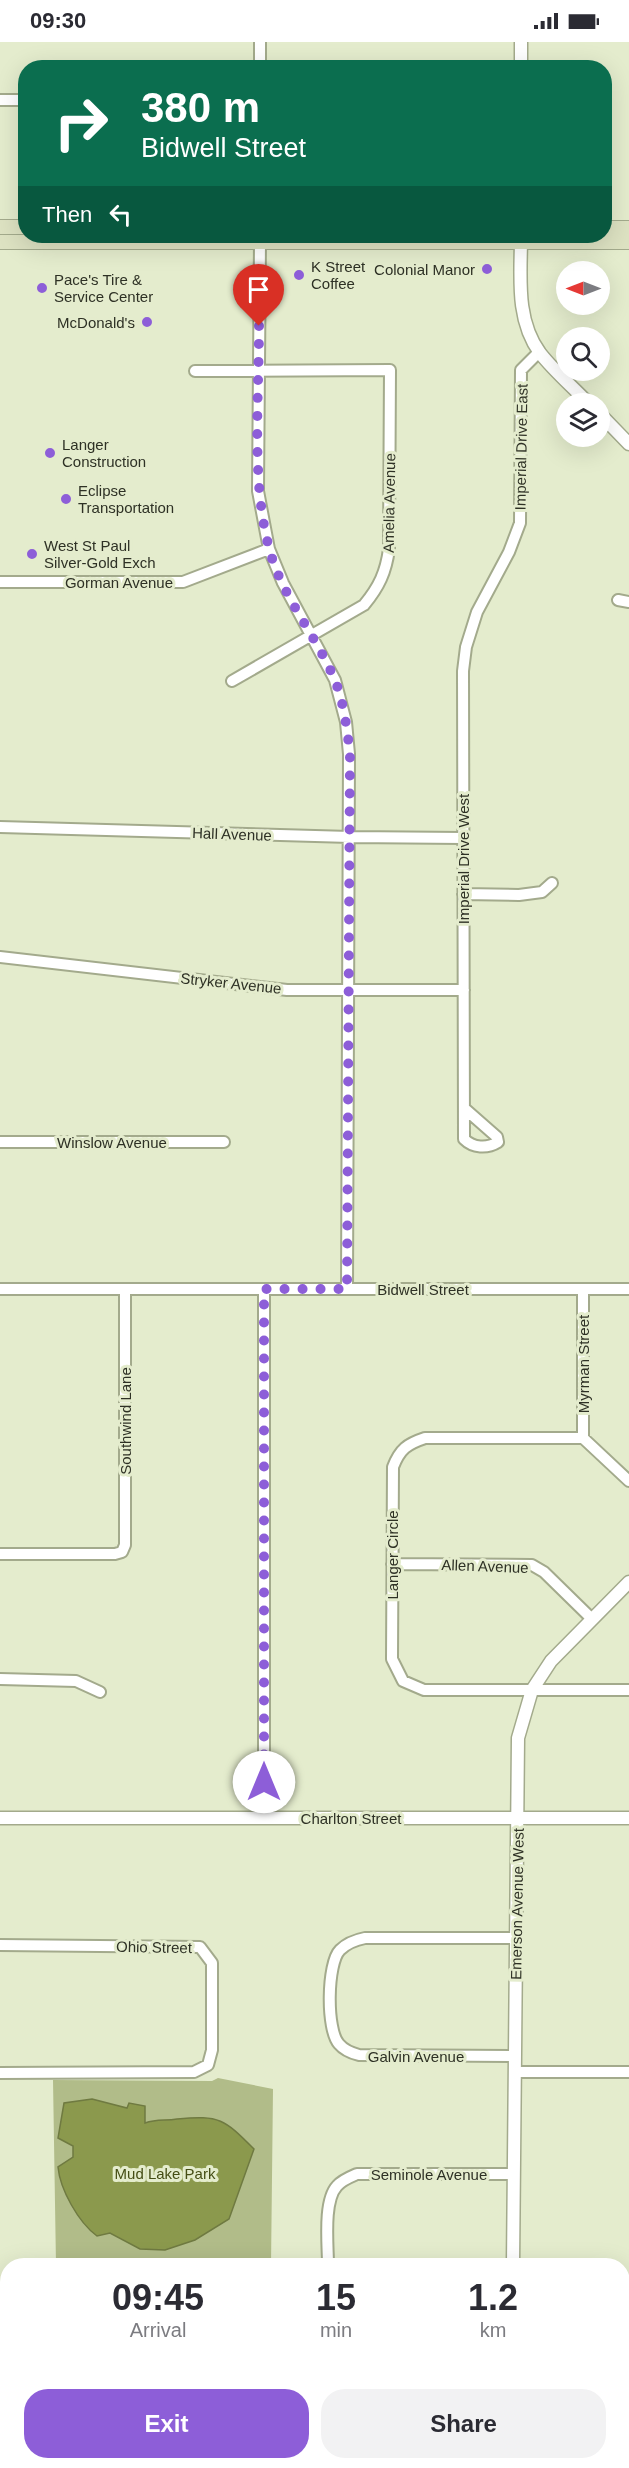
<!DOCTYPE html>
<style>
body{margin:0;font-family:Helvetica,sans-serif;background:#f2f2f3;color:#2b2b33;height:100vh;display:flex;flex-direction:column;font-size:22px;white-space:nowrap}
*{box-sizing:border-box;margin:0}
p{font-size:20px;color:#7c7c81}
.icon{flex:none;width:33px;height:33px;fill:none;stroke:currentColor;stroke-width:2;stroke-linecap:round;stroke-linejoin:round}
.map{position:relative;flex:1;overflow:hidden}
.side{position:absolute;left:0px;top:2216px;width:630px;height:212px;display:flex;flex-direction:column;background:#fff;border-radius:24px 24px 0 0;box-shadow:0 6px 24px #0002}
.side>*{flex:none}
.top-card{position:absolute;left:18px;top:18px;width:594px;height:183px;border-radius:24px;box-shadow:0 6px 24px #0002;background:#0b6e4f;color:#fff;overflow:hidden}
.needle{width:39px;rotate:270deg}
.controls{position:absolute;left:556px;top:219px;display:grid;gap:12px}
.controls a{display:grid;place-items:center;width:54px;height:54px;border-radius:50%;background:#fff;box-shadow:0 6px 24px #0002;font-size:30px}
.pin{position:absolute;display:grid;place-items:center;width:51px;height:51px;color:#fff;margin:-62px -26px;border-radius:50% 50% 50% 0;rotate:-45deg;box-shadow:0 0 6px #0007}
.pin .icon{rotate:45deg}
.me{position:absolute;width:66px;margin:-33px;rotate:0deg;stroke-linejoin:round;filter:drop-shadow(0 0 4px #0008)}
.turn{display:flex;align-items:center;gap:21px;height:126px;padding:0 24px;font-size:27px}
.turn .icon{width:78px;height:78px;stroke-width:2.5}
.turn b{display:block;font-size:42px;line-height:51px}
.then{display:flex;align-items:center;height:57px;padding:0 24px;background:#0003;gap:12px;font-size:22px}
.eta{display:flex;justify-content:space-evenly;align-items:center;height:102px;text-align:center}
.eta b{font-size:36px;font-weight:700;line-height:42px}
.cta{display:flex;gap:12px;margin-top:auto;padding:12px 24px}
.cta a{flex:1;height:69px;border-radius:24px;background:#8d5ed8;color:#fff;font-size:24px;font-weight:700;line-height:69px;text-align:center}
.cta a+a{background:#f2f2f3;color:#2b2b33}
.status{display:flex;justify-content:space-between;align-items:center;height:42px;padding:0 30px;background:#fff;direction:ltr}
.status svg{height:16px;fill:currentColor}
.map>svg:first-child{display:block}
.green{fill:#b1bc89}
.water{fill:#8b994d;stroke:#6f7a41;stroke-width:1.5}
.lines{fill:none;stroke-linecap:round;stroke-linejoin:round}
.minor-casing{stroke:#a3aa8c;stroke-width:14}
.tertiary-casing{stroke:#a3aa8c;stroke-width:15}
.secondary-casing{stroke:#a3aa8c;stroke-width:16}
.minor{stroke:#fff;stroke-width:10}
.tertiary{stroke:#fff;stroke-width:12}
.secondary{stroke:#dde2c2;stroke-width:14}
.route{stroke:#8d5ed8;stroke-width:10;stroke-dasharray:0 18}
.poi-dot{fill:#8d5ed8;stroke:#e4eccd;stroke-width:2}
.labels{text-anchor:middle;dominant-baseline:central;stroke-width:6;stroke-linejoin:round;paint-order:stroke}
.poi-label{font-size:15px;fill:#2e3125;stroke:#e4eccd;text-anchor:start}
.street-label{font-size:15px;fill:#2e3125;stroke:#e4eccd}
.park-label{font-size:15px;fill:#454e15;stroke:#e4eccd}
</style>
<div class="status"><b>09:30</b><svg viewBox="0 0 49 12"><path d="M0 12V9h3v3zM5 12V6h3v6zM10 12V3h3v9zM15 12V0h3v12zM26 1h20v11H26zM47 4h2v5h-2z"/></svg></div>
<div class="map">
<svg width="629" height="2426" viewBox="0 0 629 2426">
<rect width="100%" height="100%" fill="#e4eccd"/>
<path class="green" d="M218 2036 273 2047 271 2223H56L53 2038 212 2039Z"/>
<path class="water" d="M92 2057 127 2066 129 2061 145 2064V2081C157 2077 165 2079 177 2077 220 2073 224 2077 254 2107L229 2177 195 2198 165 2208 140 2207 110 2191 97 2194C78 2180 60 2147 58 2125L73 2115V2104L58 2096 64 2061Z"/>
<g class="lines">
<g class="minor-casing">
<path id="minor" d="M260 26V0
M0 58H26
M260 199 258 449 269 507 283 541 335 638 346 680 349 712 347 1247
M195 329 390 328 389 507C386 530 379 545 364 563L232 639
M0 540H183L269 507
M618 558 629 560
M0 785 350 795 463 796
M463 852 519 853 542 850 552 841
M0 915 287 948H464
M464 1066 497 1095 498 1100C487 1107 473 1106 464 1097L463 629 466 605 477 570 509 510 520 481 521 328 539 310
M0 1100H224
M0 1247H629
M583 1396V1247
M629 1439 583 1396H425C407 1402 400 1407 393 1425L392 1617 403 1639 424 1648H629
M0 1512H115L122 1510 125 1503V1247
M392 1522 532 1523 544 1530 592 1577
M0 1637 76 1639 100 1650
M264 1776V1247
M0 1903 200 1905 212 1921V2008L208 2023 194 2030 0 2031
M514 2014 359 2013C351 2011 344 2008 339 2002 326 1988 327 1921 340 1908 347 1901 355 1898 365 1896H516
M515 2030H629
M328 2223C328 2203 323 2159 337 2144 342 2138 350 2135 357 2132H514"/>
</g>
<g class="tertiary-casing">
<path id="tertiary" d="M521 26V0
M521 194C521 233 515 277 540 311 554 329 573 345 589 362
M600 372 629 402
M0 1776H629
M513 2223 518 1696 532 1648 551 1619 629 1540
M0 2377H8
M622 2379H629
M511 2426V2420"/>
</g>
<g class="secondary-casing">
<path id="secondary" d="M0 185H26
M604 186H629
M0 200H629"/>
</g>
<use href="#minor" class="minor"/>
<use href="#tertiary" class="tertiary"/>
<use href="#secondary" class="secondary"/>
</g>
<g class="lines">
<path class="route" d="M259 284C259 354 251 438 269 506 281 553 315 592 334 636 344 660 347 687 350 712L347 1247H264V1740"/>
</g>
<g class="poi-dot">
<circle cx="487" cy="227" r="6"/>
<circle cx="299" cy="233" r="6"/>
<circle cx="42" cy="246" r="6"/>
<circle cx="147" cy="280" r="6"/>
<circle cx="50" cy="411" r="6"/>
<circle cx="66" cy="457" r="6"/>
<circle cx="32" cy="512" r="6"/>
</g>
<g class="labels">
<g class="poi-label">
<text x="311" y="224">K Street<tspan x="311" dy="17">Coffee</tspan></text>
<text x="475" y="227" text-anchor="end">Colonial Manor</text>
<text x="54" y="237">Pace's Tire &amp;<tspan x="54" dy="17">Service Center</tspan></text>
<text x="135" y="280" text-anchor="end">McDonald's</text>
<text x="62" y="402">Langer<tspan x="62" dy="17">Construction</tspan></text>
<text x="78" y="448">Eclipse<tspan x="78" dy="17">Transportation</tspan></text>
<text x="44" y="503">West St Paul<tspan x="44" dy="17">Silver-Gold Exch</tspan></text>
</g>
<g class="street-label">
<text transform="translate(521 405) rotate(-89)">Imperial Drive East</text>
<text transform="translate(389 461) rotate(-89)">Amelia Avenue</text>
<text x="119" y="540">Gorman Avenue</text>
<text transform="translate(232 792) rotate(2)">Hall Avenue</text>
<text transform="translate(463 817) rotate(-90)">Imperial Drive West</text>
<text transform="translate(231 941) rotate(6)">Stryker Avenue</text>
<text x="112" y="1100">Winslow Avenue</text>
<text x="423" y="1247">Bidwell Street</text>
<text transform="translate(583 1322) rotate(-90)">Myrman Street</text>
<text transform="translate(125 1379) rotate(-90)">Southwind Lane</text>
<text transform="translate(392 1513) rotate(-90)">Langer Circle</text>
<text transform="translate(485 1524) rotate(2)">Allen Avenue</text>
<text x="351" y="1776">Charlton Street</text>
<text transform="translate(517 1862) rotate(-89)">Emerson Avenue West</text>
<text transform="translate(154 1905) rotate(1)">Ohio Street</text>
<text x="416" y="2014">Galvin Avenue</text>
<text x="429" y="2132">Seminole Avenue</text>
</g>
<g class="park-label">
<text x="165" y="2131">Mud Lake Park</text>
</g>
</g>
</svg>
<div class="controls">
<a><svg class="needle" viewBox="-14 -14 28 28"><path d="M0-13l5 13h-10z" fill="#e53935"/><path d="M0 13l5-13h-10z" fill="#7c7c81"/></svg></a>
<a><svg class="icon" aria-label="search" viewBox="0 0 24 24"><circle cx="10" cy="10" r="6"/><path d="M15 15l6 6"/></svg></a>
<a><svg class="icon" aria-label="layers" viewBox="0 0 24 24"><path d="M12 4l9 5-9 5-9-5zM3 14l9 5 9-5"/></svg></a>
</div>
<div class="pin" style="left:259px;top:284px;background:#d93025"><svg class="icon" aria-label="arrive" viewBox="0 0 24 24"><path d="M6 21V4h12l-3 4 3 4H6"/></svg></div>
<svg class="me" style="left:264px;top:1740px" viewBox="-20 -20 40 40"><circle r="19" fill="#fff"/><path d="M0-13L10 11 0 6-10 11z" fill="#8d5ed8"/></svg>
<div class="top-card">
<div class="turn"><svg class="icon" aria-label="right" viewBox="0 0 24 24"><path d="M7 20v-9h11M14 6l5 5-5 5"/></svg><div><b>380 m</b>Bidwell Street</div></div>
<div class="then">Then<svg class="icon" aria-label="left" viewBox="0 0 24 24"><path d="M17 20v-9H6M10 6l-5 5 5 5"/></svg></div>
</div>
<section class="side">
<div class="eta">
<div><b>09:45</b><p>Arrival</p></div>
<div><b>15</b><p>min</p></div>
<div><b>1.2</b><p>km</p></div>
</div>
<div class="cta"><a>Exit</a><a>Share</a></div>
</section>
</div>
